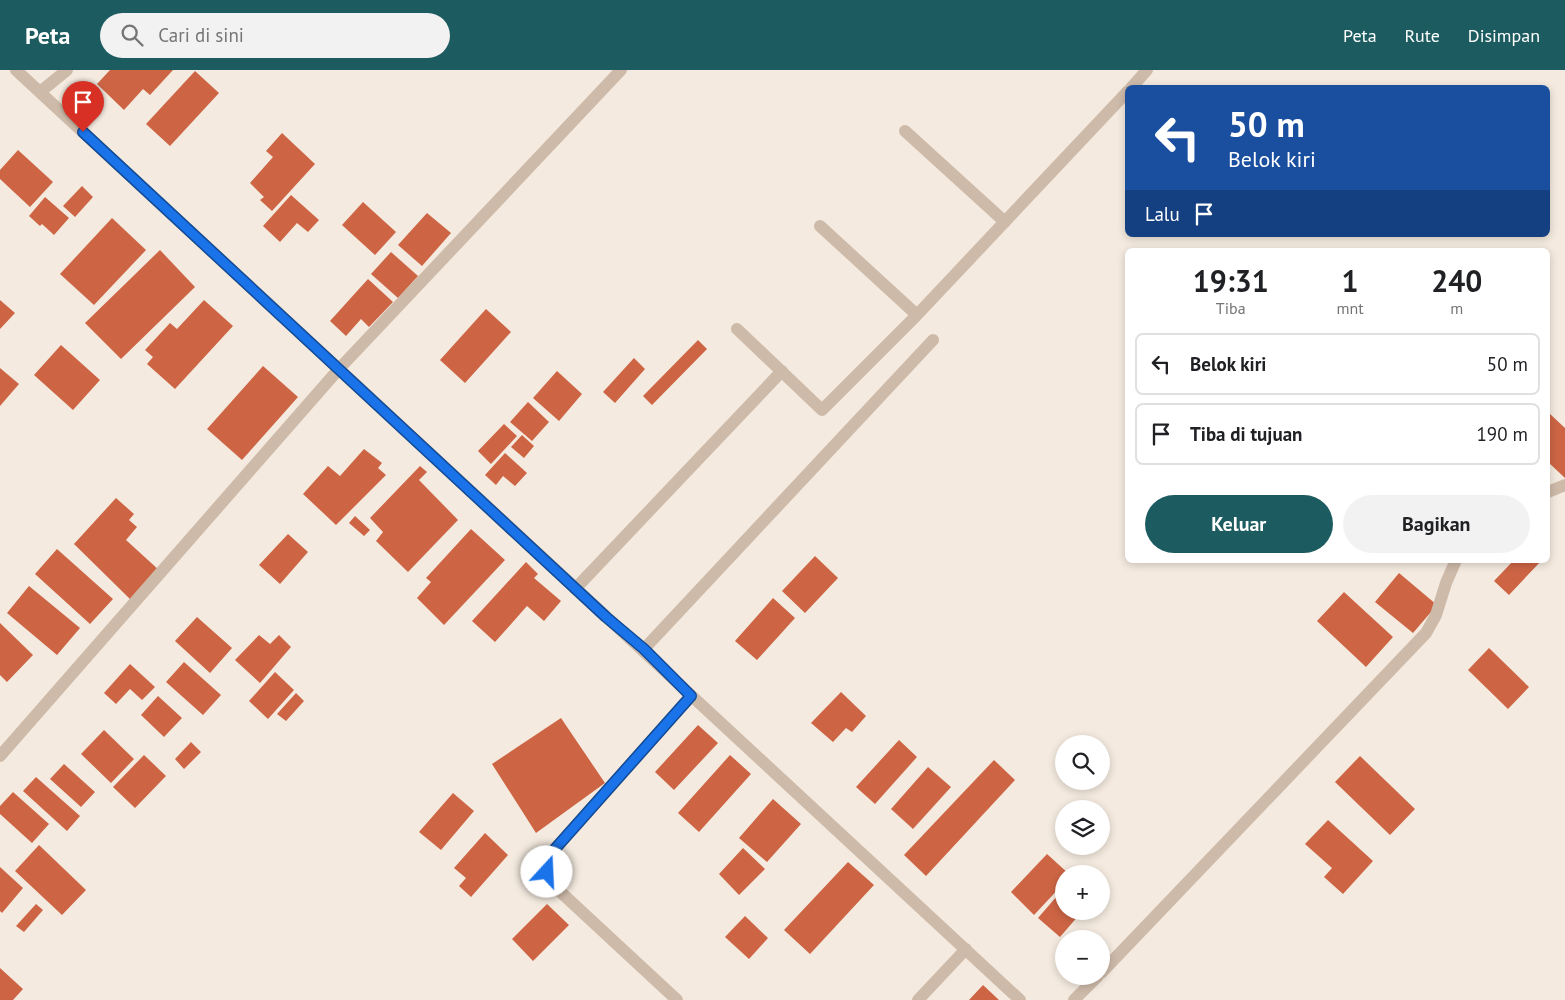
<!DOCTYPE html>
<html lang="id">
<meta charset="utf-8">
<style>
body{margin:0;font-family:"PT Sans",sans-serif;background:#f2f2f2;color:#202124;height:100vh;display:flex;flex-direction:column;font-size:19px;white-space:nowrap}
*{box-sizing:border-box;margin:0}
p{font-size:16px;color:#757577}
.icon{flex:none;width:28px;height:28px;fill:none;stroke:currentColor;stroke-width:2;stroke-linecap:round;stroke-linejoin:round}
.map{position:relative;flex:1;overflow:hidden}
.panel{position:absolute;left:1125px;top:178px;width:425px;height:315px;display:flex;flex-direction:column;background:#fff;border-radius:8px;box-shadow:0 2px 8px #0003}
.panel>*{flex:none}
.hud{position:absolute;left:1125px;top:15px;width:425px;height:152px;border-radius:8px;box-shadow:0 2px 8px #0003;background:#1a4fa0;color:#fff;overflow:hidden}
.controls{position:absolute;left:1055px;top:665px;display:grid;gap:10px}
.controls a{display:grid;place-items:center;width:55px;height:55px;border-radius:50%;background:#fff;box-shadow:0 2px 8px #0003;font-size:25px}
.pin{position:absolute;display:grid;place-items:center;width:42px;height:42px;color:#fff;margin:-51px -21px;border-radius:50% 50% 50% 0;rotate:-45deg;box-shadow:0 0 5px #0007}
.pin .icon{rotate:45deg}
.me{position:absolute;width:55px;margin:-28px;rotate:20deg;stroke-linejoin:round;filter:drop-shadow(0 0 4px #0008)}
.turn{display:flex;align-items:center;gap:18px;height:105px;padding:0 20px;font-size:22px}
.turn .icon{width:65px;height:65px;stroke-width:2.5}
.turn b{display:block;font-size:35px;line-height:42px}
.then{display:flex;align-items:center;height:48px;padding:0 20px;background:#0003;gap:10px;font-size:19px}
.eta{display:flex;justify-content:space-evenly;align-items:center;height:85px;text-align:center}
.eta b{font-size:30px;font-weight:700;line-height:35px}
.cta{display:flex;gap:10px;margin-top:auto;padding:10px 20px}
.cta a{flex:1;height:58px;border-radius:30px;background:#1c5b5f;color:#fff;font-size:20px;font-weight:700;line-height:58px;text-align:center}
.cta a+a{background:#f2f2f2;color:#202124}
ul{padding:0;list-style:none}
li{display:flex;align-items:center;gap:15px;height:62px;margin:0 10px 8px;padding:0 10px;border:2px solid #e0e0e0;border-radius:8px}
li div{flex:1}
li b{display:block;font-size:19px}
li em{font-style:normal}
header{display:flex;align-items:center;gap:30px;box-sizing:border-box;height:70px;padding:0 25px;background:#1c5b5f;color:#fff}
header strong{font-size:24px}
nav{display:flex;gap:28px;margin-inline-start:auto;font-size:18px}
.search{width:350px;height:45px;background:#f2f2f2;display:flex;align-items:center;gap:12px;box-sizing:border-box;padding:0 18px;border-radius:28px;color:#757577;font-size:19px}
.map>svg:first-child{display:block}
.building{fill:#cd6544}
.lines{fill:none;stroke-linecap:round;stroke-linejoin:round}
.minor{stroke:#cebaa9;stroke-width:12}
.route-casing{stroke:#114b97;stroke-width:12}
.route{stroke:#1a73e8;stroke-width:9}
</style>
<header>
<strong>Peta</strong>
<div class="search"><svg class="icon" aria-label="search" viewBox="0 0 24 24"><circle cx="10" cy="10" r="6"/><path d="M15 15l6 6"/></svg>Cari di sini</div>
<nav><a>Peta</a><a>Rute</a><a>Disimpan</a></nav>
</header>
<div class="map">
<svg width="1565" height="930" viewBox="0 0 1565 930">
<rect width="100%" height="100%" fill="#f4eadf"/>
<path class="building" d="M110 0H173L150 25 143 19 124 40 97 14Z
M195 1 219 23 170 76 146 54Z
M282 63 315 94 272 141 260 130 264 127 250 113 273 87 266 81Z
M18 80 53 112 30 137 0 109V100Z
M82 116 93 127 75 147 63 136Z
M291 125 319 150 308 162 297 153 280 172 263 156Z
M45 127 69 148 54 165 42 154 40 156 29 146Z
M363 132 396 162 375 185 342 155Z
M427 143 451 163 422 196 398 175Z
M112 148 146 180 94 235 60 204Z
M160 180 195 217 121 289 85 253Z
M391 182 418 206 398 228 371 204Z
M368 209 393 232 369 257 361 249 346 266 330 251Z
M0 230 15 243 0 259Z
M204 230 233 256 175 319 147 294 153 287 145 280 170 253 177 259Z
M486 239 511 262 465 313 440 290Z
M698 270 707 279 652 335 643 326Z
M61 275 100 310 73 340 34 305Z
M634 288 645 299 615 333 603 322Z
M263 296 298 327 242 390 207 359Z
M0 298 19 314 0 336Z
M557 301 582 324 559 351 533 328Z
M528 332 549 352 532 371 510 352Z
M1550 344 1565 358V408L1548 392V346Z
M504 354 517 366 491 394 478 381Z
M522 365 534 376 524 388 511 377Z
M364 379 382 393 378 398 386 405 336 455 303 424 328 396 340 406Z
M505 383 527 403 515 416 503 406 496 415 485 405Z
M420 396 427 402 419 410 458 450 408 502 376 471 383 462 370 448Z
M116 428 134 444 129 450 137 457 126 470 160 501 132 531 74 474Z
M355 446 370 460 364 466 349 453Z
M471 459 505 490 444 555 417 528 431 512 426 508Z
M288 464 308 482 280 514 259 495Z
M57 479 113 529 90 554 35 504Z
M815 486 838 508 805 543 782 521Z
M1514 490H1542L1509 525 1494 511Z
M526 492 538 504 534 508 561 531 544 551 527 536 495 572 472 551Z
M1399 503 1437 535 1413 563 1375 532Z
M29 516 80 558 57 585 7 543Z
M1344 522 1393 567 1366 597 1317 551Z
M773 528 795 548 757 590 735 571Z
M197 547 232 578 210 603 175 571Z
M0 553 33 585 7 612 0 605Z
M259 565 270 574 279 565 291 577 260 613 235 590Z
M1489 578 1529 617 1508 639 1468 600Z
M184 592 221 625 203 645 166 612Z
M130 594 155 617 142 630 130 619 116 634 104 623Z
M275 602 294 620 268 649 249 631Z
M841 622 866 646 852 662 846 658 833 672 811 653Z
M296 623 304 631 286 651 277 644Z
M158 626 182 648 164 667 141 645Z
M561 648 605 713 536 763 492 694Z
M698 655 718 673 674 720 655 702Z
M104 660 134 689 111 713 81 684Z
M899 670 917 687 875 734 856 717Z
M191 672 201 682 184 699 175 689Z
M144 685 166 706 135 738 113 717Z
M730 685 751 704 699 762 678 743Z
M1360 686 1415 739 1390 765 1335 712Z
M994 690 1015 710 926 806 904 785Z
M64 694 95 722 81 737 50 709Z
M928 697 951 717 913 759 891 739Z
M36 707 80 746 67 761 23 721Z
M13 722 49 754 32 773 0 744V736Z
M453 723 474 741 441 780 419 762Z
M773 729 801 754 767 792 739 768Z
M1328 750 1373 791 1343 824 1324 807 1332 798 1305 774Z
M485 763 508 785 471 827 459 816 466 808 454 798Z
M39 775 86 820 62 845 15 801Z
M743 778 765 799 739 825 719 804Z
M1047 784 1069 804H1064V813L1034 845 1011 822Z
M848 792 874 815 810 884 784 860Z
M0 797 23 818 2 843 0 841Z
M1057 826 1064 832V841H1074L1079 845 1060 867 1038 848Z
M36 834 43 840 24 862 16 856Z
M547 834 569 855 533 891 512 869Z
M745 846 768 868 749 889 725 867Z
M0 898 23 919 13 930H0Z
M983 915 999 930H969Z"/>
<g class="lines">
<path class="minor" d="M16 0 1020 930
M1131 18 1147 0
M40 22 67 0
M905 61 1005 152
M820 156 917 245
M737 259 822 340 916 246 1128 21
M1548 422 1565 415
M575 519 782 301
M644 579 933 270
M0 686 338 300 621 0
M1101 903 1426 563 1436 545 1446 513 1456 490
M677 930 553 815 547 802 554 780 691 626
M918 930 966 879
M1074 930 1098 906"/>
</g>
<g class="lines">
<g class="route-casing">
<path id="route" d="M83 62 606 547 644 579 691 626 554 780 549 791 547 802"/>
</g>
<use href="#route" class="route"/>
</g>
</svg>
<div class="controls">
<a><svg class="icon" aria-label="search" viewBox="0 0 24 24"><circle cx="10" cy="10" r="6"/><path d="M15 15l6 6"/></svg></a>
<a><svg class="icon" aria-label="layers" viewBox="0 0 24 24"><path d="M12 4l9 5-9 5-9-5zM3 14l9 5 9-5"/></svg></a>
<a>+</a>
<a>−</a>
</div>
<div class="pin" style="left:83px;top:62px;background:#d93025"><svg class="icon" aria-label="arrive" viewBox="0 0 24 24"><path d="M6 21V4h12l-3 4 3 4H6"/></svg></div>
<svg class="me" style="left:547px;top:802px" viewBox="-20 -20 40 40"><circle r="19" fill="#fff"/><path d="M0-13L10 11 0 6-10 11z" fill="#1a73e8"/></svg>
<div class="hud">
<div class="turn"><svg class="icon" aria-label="left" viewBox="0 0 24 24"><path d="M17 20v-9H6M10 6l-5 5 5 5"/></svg><div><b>50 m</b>Belok kiri</div></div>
<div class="then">Lalu<svg class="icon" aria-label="arrive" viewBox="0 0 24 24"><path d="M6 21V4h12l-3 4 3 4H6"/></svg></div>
</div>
<section class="panel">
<div class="eta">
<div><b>19:31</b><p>Tiba</p></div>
<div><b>1</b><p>mnt</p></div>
<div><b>240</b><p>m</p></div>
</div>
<ul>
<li><svg class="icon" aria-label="left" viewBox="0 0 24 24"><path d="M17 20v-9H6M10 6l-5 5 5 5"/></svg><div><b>Belok kiri</b></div><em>50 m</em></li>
<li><svg class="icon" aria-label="arrive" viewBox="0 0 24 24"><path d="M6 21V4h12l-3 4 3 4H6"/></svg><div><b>Tiba di tujuan</b></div><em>190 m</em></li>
</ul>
<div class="cta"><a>Keluar</a><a>Bagikan</a></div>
</section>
</div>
